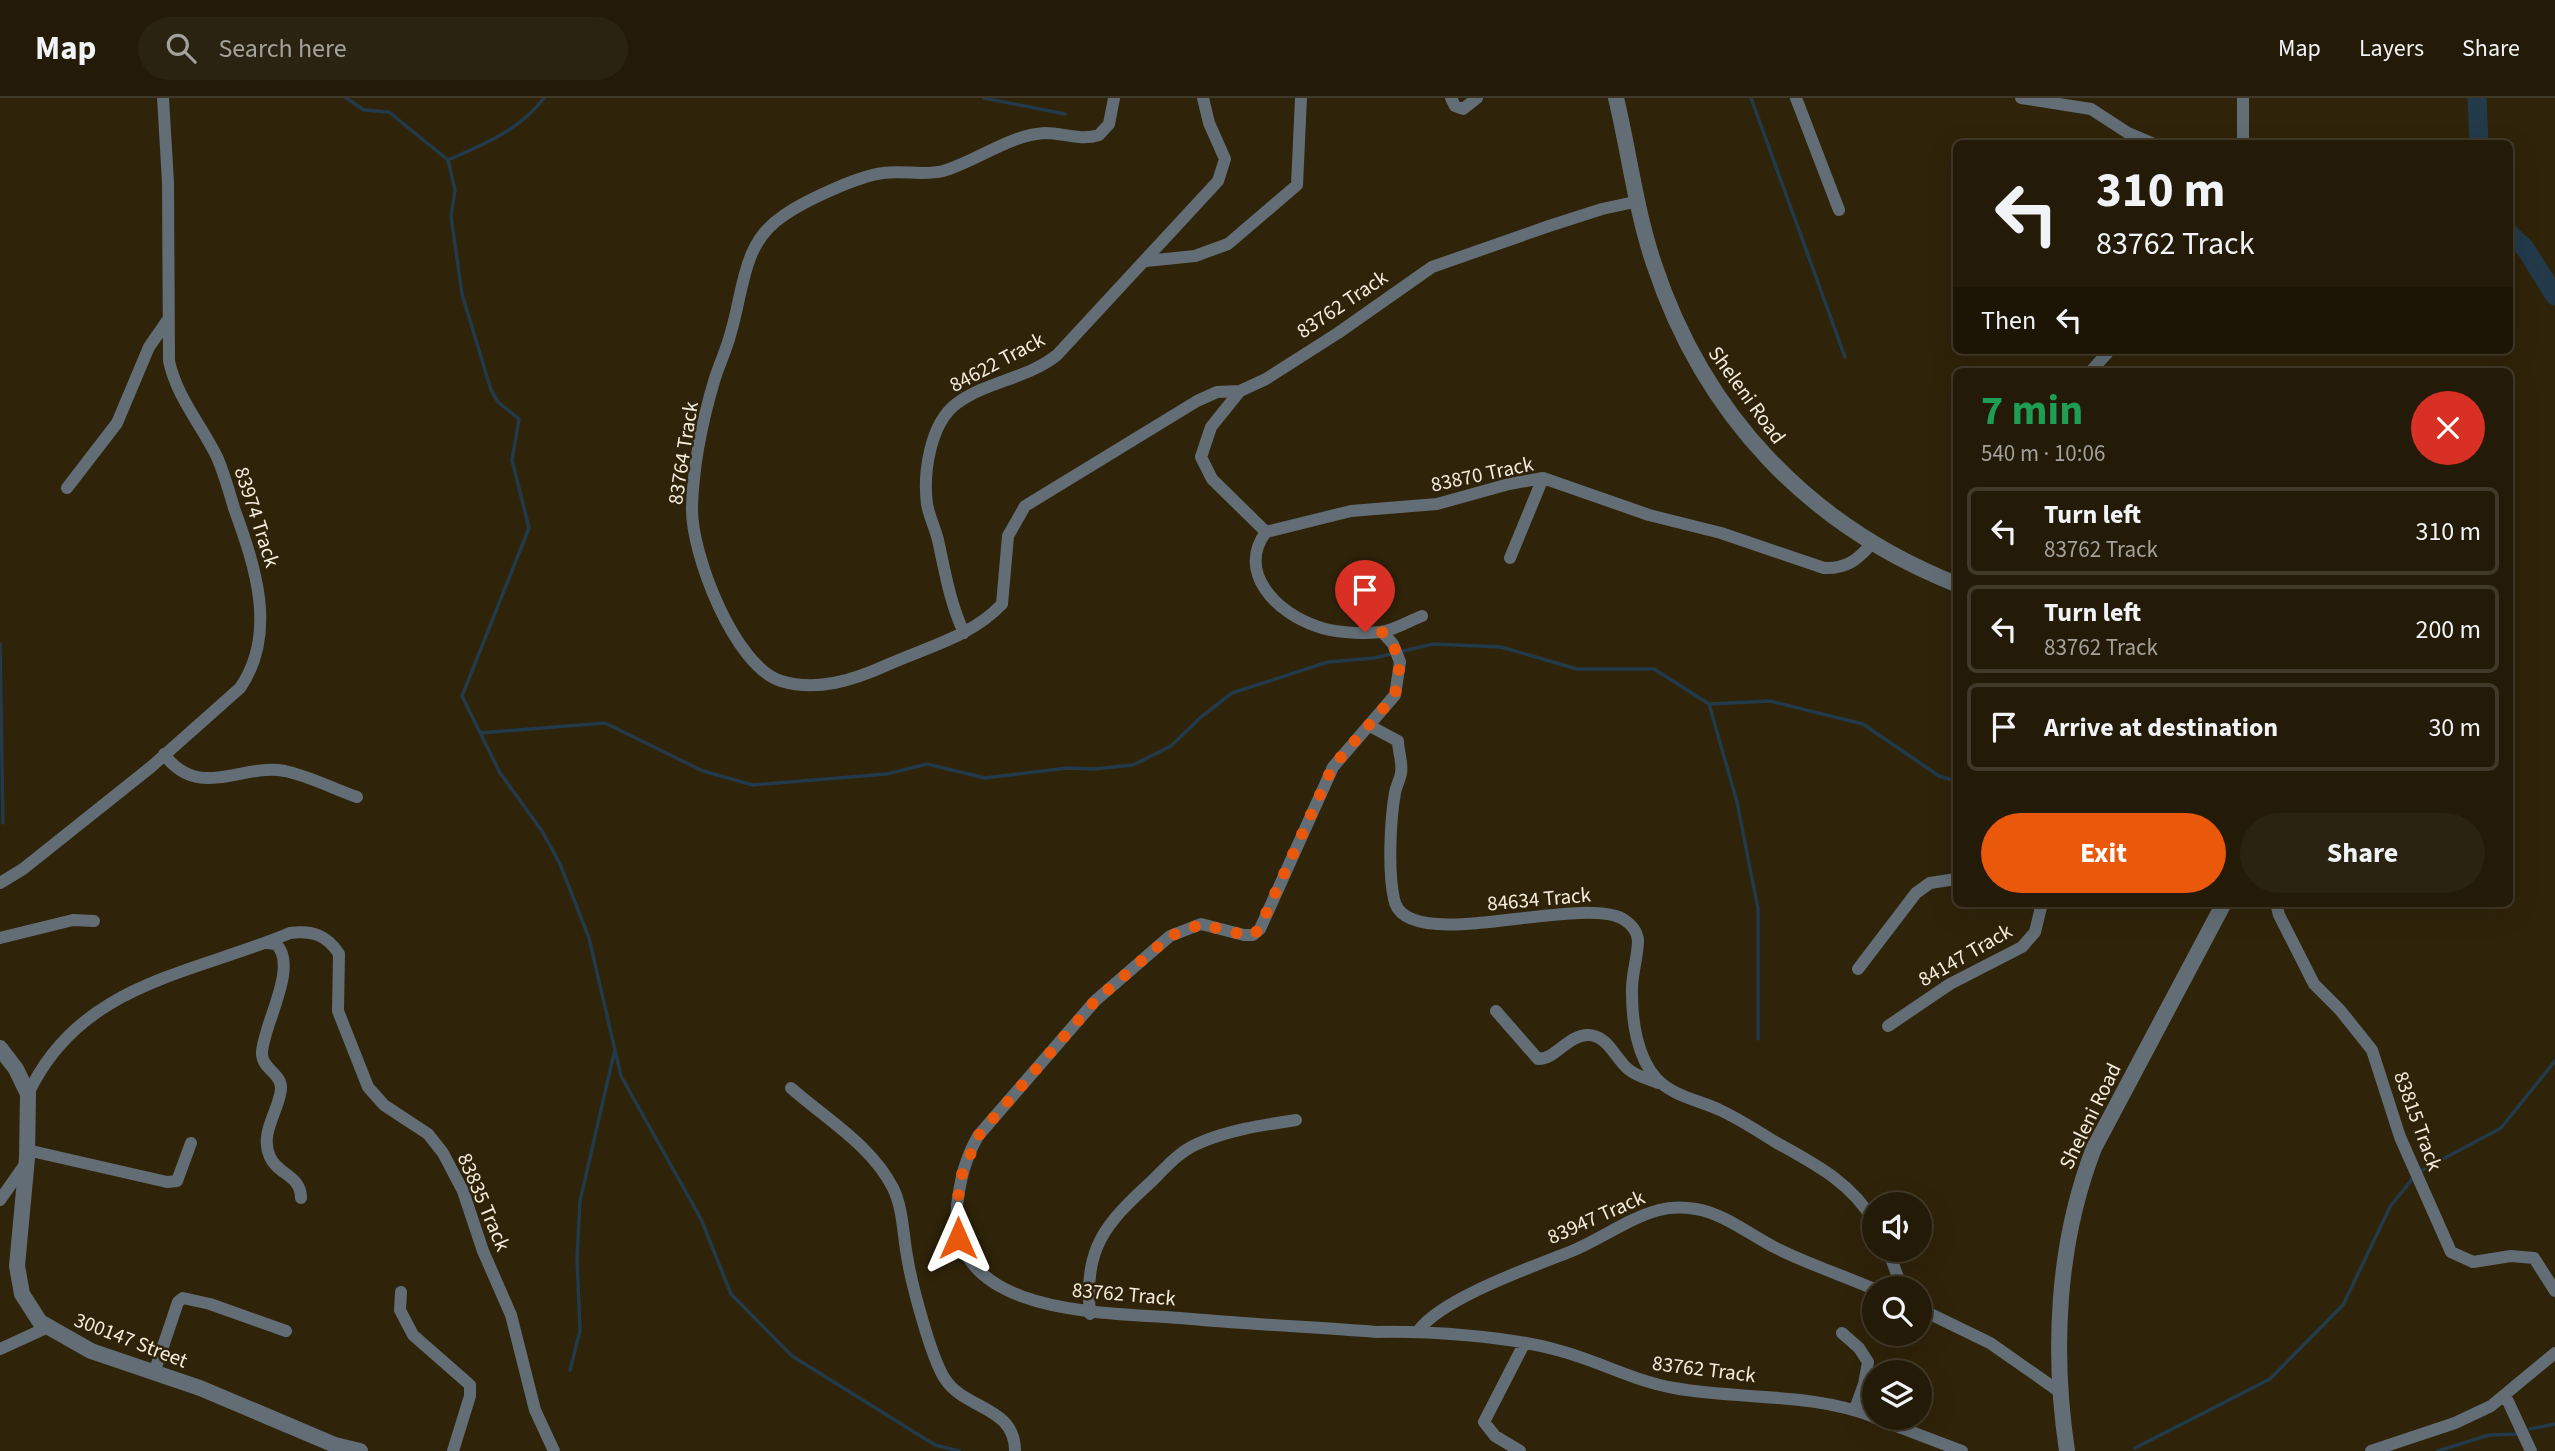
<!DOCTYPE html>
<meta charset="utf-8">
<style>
body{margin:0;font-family:"Source Sans 3",sans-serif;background:#2b2311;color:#f1f3f6;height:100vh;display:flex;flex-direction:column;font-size:26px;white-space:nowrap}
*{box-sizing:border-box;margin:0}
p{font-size:23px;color:#a3a19b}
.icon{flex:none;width:38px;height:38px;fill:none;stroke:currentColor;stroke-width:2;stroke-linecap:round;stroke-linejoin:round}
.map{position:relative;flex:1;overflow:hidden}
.side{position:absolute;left:1953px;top:270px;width:560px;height:539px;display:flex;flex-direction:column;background:#231a07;border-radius:10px;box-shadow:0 7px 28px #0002,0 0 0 2px #403828}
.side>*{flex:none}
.top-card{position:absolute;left:1953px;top:42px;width:560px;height:214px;border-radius:10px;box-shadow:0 7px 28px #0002,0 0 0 2px #403828;background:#231a07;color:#f1f3f6;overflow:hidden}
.tools{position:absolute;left:1862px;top:1094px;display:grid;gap:14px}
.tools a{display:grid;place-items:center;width:70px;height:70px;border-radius:50%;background:#231a07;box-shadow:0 7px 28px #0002,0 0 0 2px #403828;font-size:35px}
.pin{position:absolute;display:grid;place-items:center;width:60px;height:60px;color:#fff;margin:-72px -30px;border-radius:50% 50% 50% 0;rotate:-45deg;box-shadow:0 0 7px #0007}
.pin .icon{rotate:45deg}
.me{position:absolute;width:77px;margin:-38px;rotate:0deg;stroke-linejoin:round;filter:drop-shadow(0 0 5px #0008)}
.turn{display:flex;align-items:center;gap:24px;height:147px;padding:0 28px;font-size:32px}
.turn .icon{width:91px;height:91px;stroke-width:2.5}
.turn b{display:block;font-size:49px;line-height:60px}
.then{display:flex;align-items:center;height:66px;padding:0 28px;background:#0003;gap:14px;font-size:26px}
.round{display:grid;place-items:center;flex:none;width:74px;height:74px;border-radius:37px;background:#2b2311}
.head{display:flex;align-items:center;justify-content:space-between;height:119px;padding:0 28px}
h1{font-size:42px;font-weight:700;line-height:52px;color:#1e9e55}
.cta{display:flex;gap:14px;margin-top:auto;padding:14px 28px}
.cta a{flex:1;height:80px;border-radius:42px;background:#ea580c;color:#fff;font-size:28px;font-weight:700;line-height:80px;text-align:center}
.cta a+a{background:#2b2311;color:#f1f3f6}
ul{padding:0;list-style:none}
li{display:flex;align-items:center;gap:21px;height:88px;margin:0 14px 10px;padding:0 14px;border:4px solid #403828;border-radius:10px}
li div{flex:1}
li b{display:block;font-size:26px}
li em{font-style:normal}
header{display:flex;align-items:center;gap:42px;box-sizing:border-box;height:98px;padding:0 35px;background:#231a07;border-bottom:2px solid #403828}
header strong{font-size:33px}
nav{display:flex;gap:38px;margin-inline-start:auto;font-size:24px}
.search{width:490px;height:63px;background:#2b2311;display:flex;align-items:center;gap:18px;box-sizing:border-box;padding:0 24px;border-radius:38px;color:#a3a19b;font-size:26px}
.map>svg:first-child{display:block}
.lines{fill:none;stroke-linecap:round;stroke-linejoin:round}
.stream{stroke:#223a4a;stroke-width:3.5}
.river{stroke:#223a4a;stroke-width:19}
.minor{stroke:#626d75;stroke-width:12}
.tertiary{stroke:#626d75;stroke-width:16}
.route{stroke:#ea580c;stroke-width:12;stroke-dasharray:0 21.6}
.labels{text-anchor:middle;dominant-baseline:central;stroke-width:5;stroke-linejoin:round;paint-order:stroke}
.street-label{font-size:21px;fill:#f4edde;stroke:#2f2309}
</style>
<header>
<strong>Map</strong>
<div class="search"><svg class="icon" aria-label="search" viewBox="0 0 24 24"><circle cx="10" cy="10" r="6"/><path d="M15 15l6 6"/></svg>Search here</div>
<nav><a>Map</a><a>Layers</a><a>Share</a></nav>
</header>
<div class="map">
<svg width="2555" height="1353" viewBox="0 0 2555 1353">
<rect width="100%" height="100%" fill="#2f2309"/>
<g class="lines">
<path class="stream" d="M346 0 364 12 389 14 448 62 455 92 451 118 462 196 491 292 498 304 519 321 512 362 529 430 462 598 500 675 542 733 560 766 589 840 621 978 701 1121 731 1196 792 1258 935 1347 959 1353
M984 0 1065 16
M1751 0 1845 259
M448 62C484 46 520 32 544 0
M0 546 3 725
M1709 606 1770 603 1863 626 1939 678 1956 683
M480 635 605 625 703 673 753 687 887 676 927 666 985 680 1067 670 1094 671 1133 667 1171 648 1201 619 1232 595 1328 564 1374 560 1433 546 1501 549 1577 571H1654L1709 606 1737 704 1758 811V941
M570 1272 580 1233 577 1161 580 1103 615 951
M2530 1331 2555 1326
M2135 1350 2270 1281 2343 1207 2390 1109 2417 1075 2501 1030 2555 963
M2438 1353 2489 1337 2518 1336"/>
<path class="river" d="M2477 0 2479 46
M2510 136 2525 150 2555 198"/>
<path class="minor" d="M1114 0 1109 26 1099 37C1080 43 1064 35 1045 35 1009 37 977 63 943 73 924 78 902 72 883 75 858 78 804 103 783 118 742 145 744 191 731 234 727 250 720 265 715 280 703 320 693 368 692 410 691 455 734 568 781 583 817 594 854 582 887 567 927 549 971 539 1002 506L1008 438 1025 408 1197 303 1217 294 1240 293
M1451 0 1455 8 1463 11 1477 0
M1796 0 1839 112
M2021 0 2091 11 2128 35 2154 46
M2243 0V46
M1146 163 1195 158 1228 146 1297 87 1301 0
M2091 273 2110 252
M67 390 117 325 149 249 167 223
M1266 434 1212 381 1201 359 1211 329 1240 293 1266 281 1338 235 1432 169 1549 128 1602 111 1639 103
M1510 460 1543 380
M1422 518C1409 523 1395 532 1381 534 1362 536 1333 535 1316 528 1277 515 1236 474 1266 434L1351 413 1437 406 1509 386 1543 380 1649 417 1721 435 1824 470C1846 471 1858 462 1872 445
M1382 534 1393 546 1400 564 1395 597 1333 669 1260 831 1253 837H1244L1201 826 1170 838 1095 903 978 1038C965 1061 960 1082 957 1108 948 1219 1106 1214 1180 1220 1245 1226 1311 1229 1376 1234 1428 1233 1507 1238 1557 1252 1597 1262 1633 1283 1674 1290 1740 1302 1810 1294 1874 1319
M964 535C950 505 945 474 938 442 935 430 929 418 927 406 923 375 930 326 956 306 987 283 1027 281 1057 257L1218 83 1225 61 1209 25 1203 0
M1370 628 1398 643C1398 653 1403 665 1401 675 1400 682 1396 688 1395 695 1390 723 1388 774 1394 801 1404 859 1577 796 1623 821 1631 826 1637 833 1638 842 1638 860 1631 877 1632 895 1632 923 1637 959 1656 980 1673 999 1700 1002 1722 1013 1741 1022 1759 1034 1777 1045 1815 1066 1852 1085 1874 1124
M164 656C198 703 241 665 285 673 309 678 334 691 357 699
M0 785 23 771 151 669 240 590C278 535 255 468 234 410 229 393 224 375 217 359 201 326 177 300 169 263L168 84 163 0
M2276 805 2279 817 2314 886 2340 912 2372 952 2400 1039 2451 1154 2473 1164 2511 1158 2534 1160 2555 1193
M0 840 73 822 94 823
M267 845 276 846C299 868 264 925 262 954 261 971 282 975 281 991 279 1013 259 1035 270 1059 278 1077 301 1077 301 1100
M1858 871 1916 795 1930 785 1956 781
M1496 913 1538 961C1556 961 1567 938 1587 937 1607 936 1615 960 1628 971 1636 978 1648 981 1658 985
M1888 928 1950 886 2022 849 2035 834 2042 805
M791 990C826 1021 871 1047 893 1090 903 1110 903 1137 907 1158 911 1184 931 1260 945 1281 965 1312 1015 1308 1015 1353
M28 996C80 885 190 877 290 835 312 832 327 837 339 856L338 913 368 989 384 1007 428 1036 443 1055 463 1093 483 1153 511 1217 535 1312 554 1353
M27 1052 167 1084 177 1083 191 1045
M0 1102 26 1065
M1888 1152 1899 1182 1897 1190
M401 1194 400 1212 413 1237 470 1287V1298L453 1353
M1920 1211 1990 1245 2060 1294
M1090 1216C1084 1149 1105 1126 1152 1083 1166 1069 1179 1054 1197 1046 1228 1032 1263 1027 1296 1022
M1418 1233C1442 1200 1532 1169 1572 1153 1601 1141 1629 1120 1659 1112 1670 1109 1684 1109 1696 1111 1725 1116 1750 1137 1776 1150 1808 1166 1842 1177 1874 1191
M1842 1235 1859 1250 1868 1264 1864 1286 1855 1311
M0 1251 46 1230
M154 1275 178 1204 183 1200 210 1206 286 1233
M2506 1299 2531 1353
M1875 1320 1962 1353
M1520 1353 1495 1338 1484 1324 1524 1246
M2371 1353 2455 1325 2491 1308 2555 1255"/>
<path class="tertiary" d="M1616 0C1629 54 1636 113 1654 166 1704 317 1808 427 1956 486
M0 950 16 971 28 996 27 1060 17 1168 22 1196 40 1224 91 1253 200 1290 335 1347 360 1353
M2067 1353C2052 1253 2057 1145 2094 1050L2224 805"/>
</g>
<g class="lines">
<path class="route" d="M958 1140 956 1123 960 1081 978 1038 1095 903 1170 838 1201 826 1244 837H1253L1259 831 1333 668 1395 597 1400 565 1393 546 1382 534H1365"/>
</g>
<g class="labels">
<g class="street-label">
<text transform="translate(1342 206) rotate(-34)">83762 Track</text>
<text transform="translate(997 264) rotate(-28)">84622 Track</text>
<text transform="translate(1747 297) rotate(54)">Sheleni Road</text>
<text transform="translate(683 355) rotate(-81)">83764 Track</text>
<text transform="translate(1482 376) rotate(-12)">83870 Track</text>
<text transform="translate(257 419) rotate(72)">83974 Track</text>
<text transform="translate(1539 801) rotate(-5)">84634 Track</text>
<text transform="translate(1965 857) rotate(-30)">84147 Track</text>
<text transform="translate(2090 1018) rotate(-64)">Sheleni Road</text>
<text transform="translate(2418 1023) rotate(70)">83815 Track</text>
<text transform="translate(484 1104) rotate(67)">83835 Track</text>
<text transform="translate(1596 1119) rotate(-24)">83947 Track</text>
<text transform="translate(1124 1196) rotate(5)">83762 Track</text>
<text transform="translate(131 1242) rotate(21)">300147 Street</text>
<text transform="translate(1704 1271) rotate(7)">83762 Track</text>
</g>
</g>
</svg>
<div class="tools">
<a><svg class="icon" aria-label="sound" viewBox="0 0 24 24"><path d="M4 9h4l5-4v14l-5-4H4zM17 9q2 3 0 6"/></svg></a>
<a><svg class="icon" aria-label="search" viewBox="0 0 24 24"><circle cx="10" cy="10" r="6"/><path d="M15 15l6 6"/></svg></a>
<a><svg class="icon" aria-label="layers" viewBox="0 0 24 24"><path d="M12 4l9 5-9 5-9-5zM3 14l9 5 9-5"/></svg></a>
</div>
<div class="pin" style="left:1365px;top:534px;background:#d93025"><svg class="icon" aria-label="arrive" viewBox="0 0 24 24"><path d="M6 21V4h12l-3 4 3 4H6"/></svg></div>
<svg class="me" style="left:958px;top:1140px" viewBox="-20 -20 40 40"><path d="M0-17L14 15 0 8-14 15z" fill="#ea580c" stroke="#fff" stroke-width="4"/></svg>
<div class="top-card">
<div class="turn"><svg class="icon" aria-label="left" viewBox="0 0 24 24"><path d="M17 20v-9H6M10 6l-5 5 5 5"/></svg><div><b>310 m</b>83762 Track</div></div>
<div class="then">Then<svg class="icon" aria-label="left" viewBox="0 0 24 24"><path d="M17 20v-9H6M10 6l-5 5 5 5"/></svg></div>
</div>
<section class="side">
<div class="head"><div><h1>7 min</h1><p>540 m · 10:06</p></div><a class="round" style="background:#d93025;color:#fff"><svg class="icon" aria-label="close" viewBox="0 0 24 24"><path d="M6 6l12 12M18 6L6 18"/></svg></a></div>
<ul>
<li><svg class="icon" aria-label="left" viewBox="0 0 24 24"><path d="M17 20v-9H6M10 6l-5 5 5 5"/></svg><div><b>Turn left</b><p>83762 Track</p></div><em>310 m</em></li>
<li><svg class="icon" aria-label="left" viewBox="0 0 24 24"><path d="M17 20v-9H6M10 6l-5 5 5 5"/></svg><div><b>Turn left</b><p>83762 Track</p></div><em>200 m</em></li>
<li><svg class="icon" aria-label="arrive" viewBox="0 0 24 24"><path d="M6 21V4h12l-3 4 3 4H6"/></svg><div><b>Arrive at destination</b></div><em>30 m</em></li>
</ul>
<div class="cta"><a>Exit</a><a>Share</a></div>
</section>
</div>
